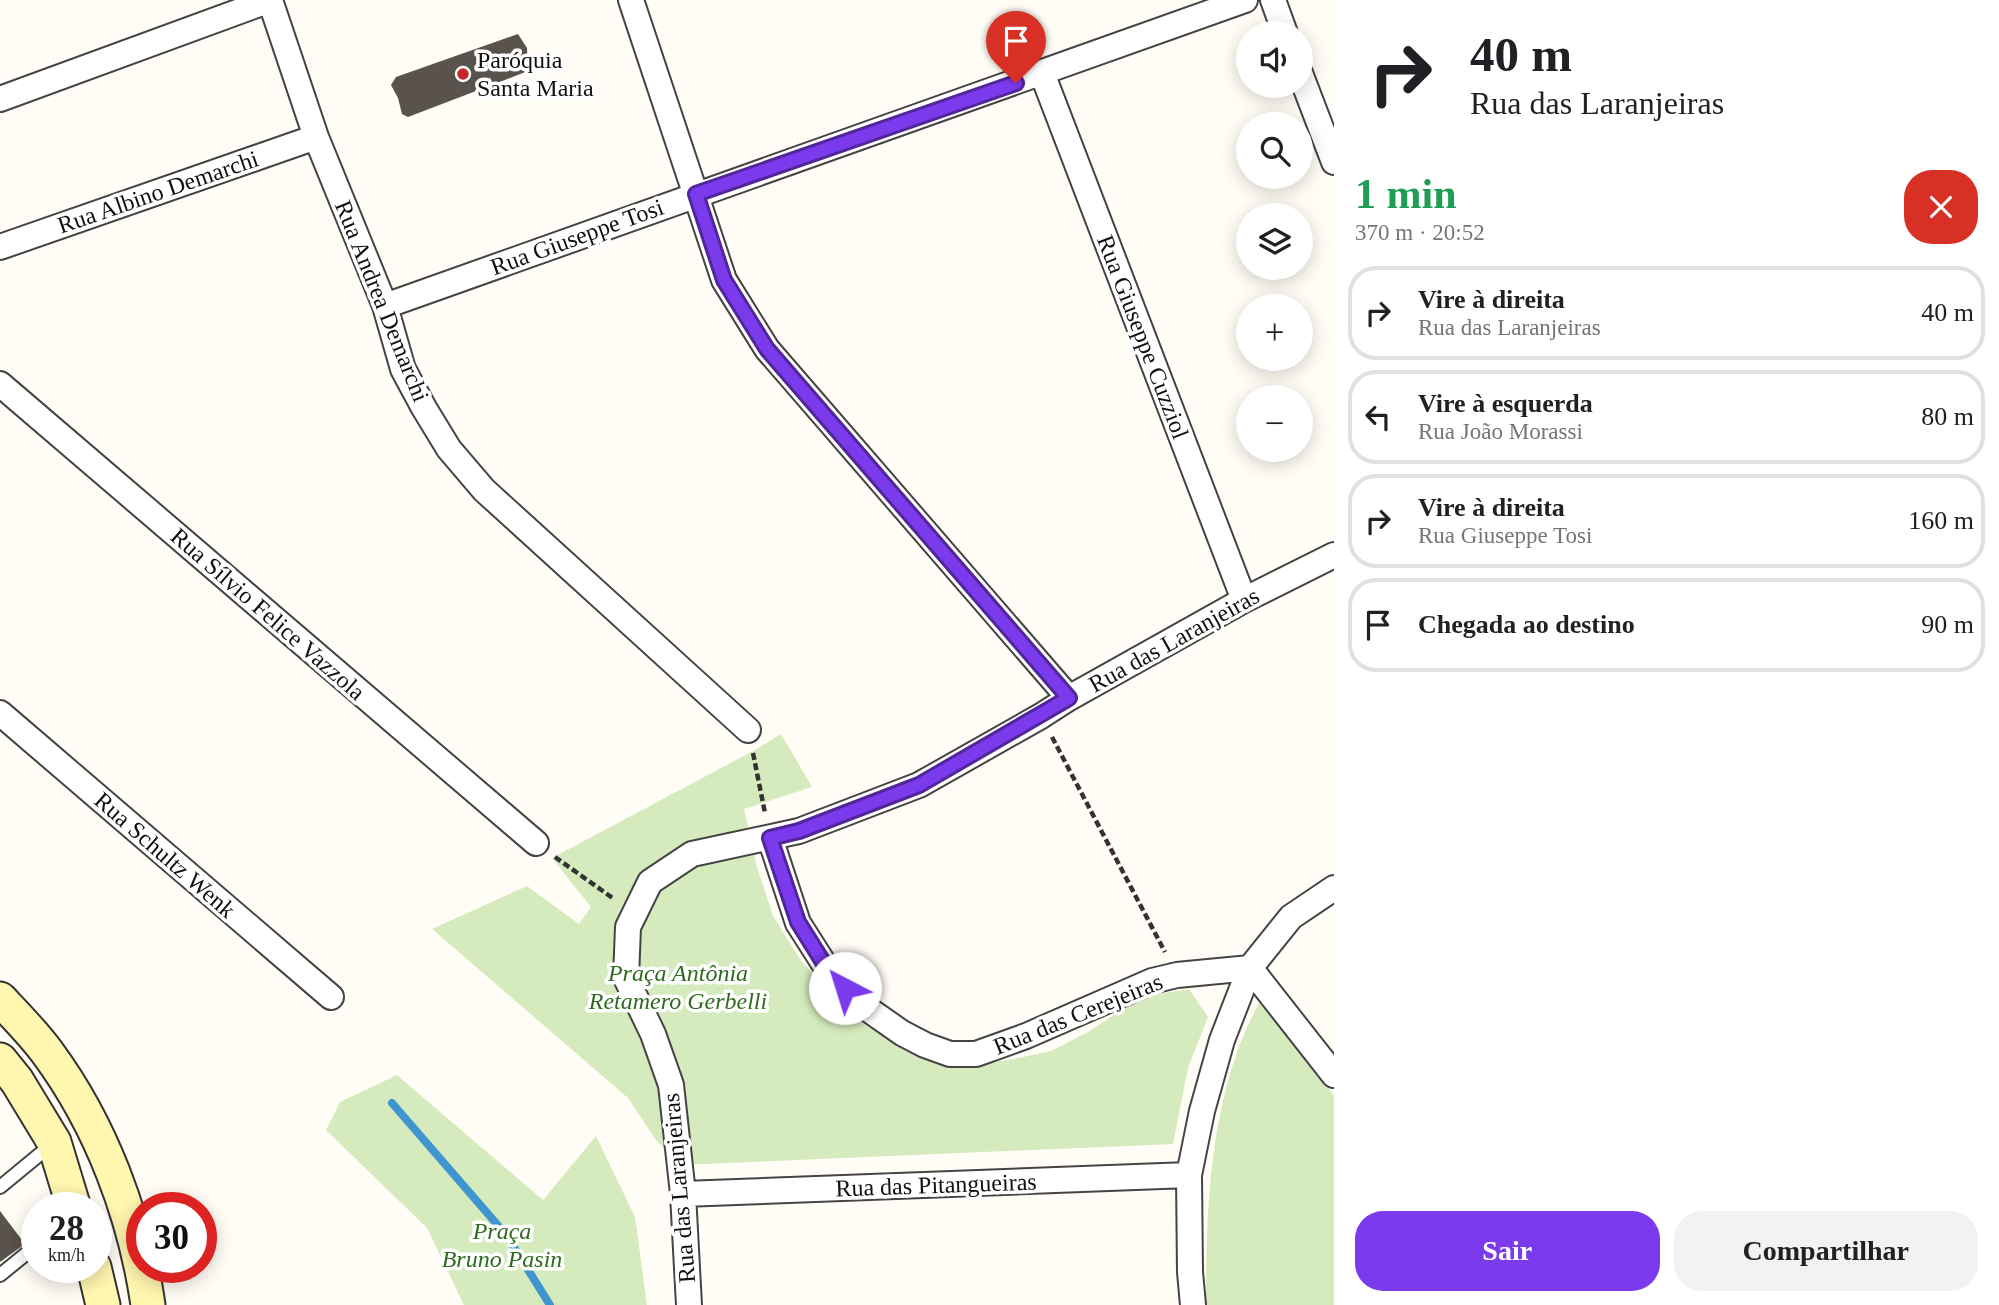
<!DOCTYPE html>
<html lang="pt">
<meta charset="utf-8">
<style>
body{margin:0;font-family:Georgia,serif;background:#f2f2f2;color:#202124;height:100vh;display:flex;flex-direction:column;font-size:26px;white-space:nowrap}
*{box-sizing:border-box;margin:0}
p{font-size:23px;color:#757577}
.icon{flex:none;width:38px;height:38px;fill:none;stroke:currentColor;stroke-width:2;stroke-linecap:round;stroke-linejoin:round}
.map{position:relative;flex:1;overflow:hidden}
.side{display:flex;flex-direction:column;background:#fff;width:665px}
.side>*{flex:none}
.top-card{background:#fff;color:#202124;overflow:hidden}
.fabs{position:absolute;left:1236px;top:21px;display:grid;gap:14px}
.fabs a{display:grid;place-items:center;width:77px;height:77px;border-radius:50%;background:#fff;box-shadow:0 4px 18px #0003;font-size:35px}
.speed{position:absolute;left:21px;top:1192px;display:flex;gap:14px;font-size:35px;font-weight:700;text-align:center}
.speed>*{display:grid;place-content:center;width:91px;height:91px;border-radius:50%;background:#fff;box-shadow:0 4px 18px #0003;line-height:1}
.speed small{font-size:18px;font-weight:400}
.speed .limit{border:10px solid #d22;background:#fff;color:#111}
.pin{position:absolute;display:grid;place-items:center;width:60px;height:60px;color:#fff;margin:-72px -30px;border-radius:50% 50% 50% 0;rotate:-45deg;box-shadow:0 0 7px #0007}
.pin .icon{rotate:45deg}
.me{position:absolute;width:77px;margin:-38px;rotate:320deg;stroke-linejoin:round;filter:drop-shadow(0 0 5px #0008)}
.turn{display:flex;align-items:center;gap:24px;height:147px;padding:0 21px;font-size:32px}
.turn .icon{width:91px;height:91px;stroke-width:2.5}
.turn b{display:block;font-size:49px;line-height:60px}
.round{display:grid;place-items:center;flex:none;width:74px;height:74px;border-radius:28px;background:#f2f2f2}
.head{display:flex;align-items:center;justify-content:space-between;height:119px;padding:0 21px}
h1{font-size:42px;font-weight:600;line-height:52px;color:#1e9e55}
.button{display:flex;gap:14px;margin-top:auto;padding:14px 21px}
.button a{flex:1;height:80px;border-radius:28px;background:#7c3aed;color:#fff;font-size:28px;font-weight:600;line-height:80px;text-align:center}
.button a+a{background:#f2f2f2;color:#202124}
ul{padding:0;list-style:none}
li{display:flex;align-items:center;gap:21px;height:94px;margin:0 14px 10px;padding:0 7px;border:4px solid #e0e0e0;border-radius:28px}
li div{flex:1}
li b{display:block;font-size:26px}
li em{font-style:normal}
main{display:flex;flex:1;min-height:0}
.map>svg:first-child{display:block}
.green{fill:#d5ebbd}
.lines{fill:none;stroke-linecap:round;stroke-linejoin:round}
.stream{stroke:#3f96cf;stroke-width:8}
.building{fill:#5a524d}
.service-casing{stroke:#444;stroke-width:16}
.minor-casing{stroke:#444;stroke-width:28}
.secondary-casing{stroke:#333;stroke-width:37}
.path{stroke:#333;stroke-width:4.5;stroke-dasharray:7 3.5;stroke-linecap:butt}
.service{stroke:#fff;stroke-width:12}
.minor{stroke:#fff;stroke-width:24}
.secondary{stroke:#fff6b0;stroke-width:33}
.route-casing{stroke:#51269a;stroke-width:18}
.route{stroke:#7c3aed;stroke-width:12}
.poi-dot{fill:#c4262e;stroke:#fff;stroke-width:2.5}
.labels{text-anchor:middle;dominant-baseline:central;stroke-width:7;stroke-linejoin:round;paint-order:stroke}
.poi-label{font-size:24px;fill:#111;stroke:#fff;text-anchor:start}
.street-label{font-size:24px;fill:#111;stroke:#fff}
.park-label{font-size:24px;font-style:italic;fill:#2f6b1f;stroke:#fff}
</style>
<main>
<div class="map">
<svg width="1334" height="1305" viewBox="0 0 1334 1305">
<rect width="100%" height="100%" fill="#fffdf5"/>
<path class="green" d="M781 734 812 787 744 809 757 867 773 916 800 959 847 1014 881 1035 925 1056 966 1065 1009 1060 1051 1051 1090 1031 1129 1005 1158 994 1189 989 1208 1017 1188 1068 1173 1144 680 1165 656 1140 628 1098 432 929 527 886 579 924 591 907 552 858 755 750Z
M1259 1003 1279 1020 1334 1096V1305H1206C1206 1204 1210 1093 1259 1003Z
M397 1075 543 1200 596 1136 635 1217 647 1305H464L427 1228 326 1130 340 1102Z"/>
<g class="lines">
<path class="stream" d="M392 1103 507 1236 550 1305"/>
</g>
<path class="building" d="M518 34 527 48 528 71 408 117 402 114 398 98 391 85 396 77Z
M0 1211 25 1244 0 1262Z"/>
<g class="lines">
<g class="service-casing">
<path id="service" d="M0 1187 51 1145
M0 1275 37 1245"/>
</g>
<g class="minor-casing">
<path id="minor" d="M270 0 316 137 385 306 403 369 424 408 449 449 484 490 748 730
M631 0 724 280 767 349 1069 698
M1273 0 1285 33
M1042 73 1244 600
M1300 73 1334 162
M0 99 270 0
M0 247 316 137
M385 306 1245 0
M0 384 536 843
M0 713 331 997
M770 838 798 923 828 970 862 1005 902 1033 925 1045 950 1054H976L1026 1036 1152 981 1177 975 1250 968
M1250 968 1334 1075
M683 1194 1189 1175
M689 1305 683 1194 671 1085 653 1034 626 978 628 927 650 882 692 854 799 831 919 785 1041 716 1069 698 1244 600 1334 555
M1193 1305 1190 1272 1189 1175 1202 1111 1222 1040 1250 968 1291 917 1334 888"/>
</g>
<g class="secondary-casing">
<path id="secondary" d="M0 999C16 1016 33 1033 47 1052 101 1125 135 1215 148 1305
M0 1060 17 1081 54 1142 74 1208
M94 1267 103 1305"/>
</g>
<path class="path" d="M1052 737 1165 952
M753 753 765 813
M555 857 614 899"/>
<use href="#service" class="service"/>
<use href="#minor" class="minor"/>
<use href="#secondary" class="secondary"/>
</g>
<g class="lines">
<g class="route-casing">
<path id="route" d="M845 988 828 970 798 922 770 838 799 831 919 785 1069 698 767 349 724 280 696 194 1016 83"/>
</g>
<use href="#route" class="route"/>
</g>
<circle class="poi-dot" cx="463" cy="74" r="7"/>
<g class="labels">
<g class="poi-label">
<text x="477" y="60">Paróquia<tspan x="477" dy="28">Santa Maria</tspan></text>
</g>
<g class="street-label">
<text transform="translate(158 192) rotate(-19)">Rua Albino Demarchi</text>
<text transform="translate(577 237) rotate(-20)">Rua Giuseppe Tosi</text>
<text transform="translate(382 301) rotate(68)">Rua Andrea Demarchi</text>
<text transform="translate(1143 337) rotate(69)">Rua Giuseppe Cuzziol</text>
<text transform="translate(268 614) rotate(41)">Rua Sílvio Felice Vazzola</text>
<text transform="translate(1174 640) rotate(-29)">Rua das Laranjeiras</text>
<text transform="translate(165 855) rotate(41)">Rua Schultz Wenk</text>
<text transform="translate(1078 1014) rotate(-22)">Rua das Cerejeiras</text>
<text transform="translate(936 1185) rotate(-2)">Rua das Pitangueiras</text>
<text transform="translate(679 1188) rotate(-95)">Rua das Laranjeiras</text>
</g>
<g class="park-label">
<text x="678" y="973">Praça Antônia<tspan x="678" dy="28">Retamero Gerbelli</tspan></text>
<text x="502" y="1231">Praça<tspan x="502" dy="28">Bruno Pasin</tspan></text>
</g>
</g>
</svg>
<div class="fabs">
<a><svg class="icon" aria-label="sound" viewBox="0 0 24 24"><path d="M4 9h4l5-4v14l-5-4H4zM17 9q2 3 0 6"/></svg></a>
<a><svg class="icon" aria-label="search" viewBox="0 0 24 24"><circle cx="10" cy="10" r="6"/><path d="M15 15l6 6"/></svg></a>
<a><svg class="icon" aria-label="layers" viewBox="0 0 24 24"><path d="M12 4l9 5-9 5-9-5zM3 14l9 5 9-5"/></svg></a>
<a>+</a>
<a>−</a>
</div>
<div class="speed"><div>28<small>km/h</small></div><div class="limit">30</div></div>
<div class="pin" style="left:1016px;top:83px;background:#d93025"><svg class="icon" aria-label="arrive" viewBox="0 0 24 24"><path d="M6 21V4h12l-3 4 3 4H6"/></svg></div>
<svg class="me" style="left:845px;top:988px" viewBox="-20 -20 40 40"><circle r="19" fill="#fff"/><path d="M0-13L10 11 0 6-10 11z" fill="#7c3aed"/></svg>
</div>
<section class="side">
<div class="top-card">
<div class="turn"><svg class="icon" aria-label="right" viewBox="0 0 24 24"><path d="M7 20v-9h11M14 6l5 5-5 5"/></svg><div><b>40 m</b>Rua das Laranjeiras</div></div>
</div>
<div class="head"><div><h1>1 min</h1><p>370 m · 20:52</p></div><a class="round" style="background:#d93025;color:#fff"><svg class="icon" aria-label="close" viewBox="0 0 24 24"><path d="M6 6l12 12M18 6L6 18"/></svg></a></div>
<ul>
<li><svg class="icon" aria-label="right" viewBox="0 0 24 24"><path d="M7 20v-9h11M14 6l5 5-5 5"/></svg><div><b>Vire à direita</b><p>Rua das Laranjeiras</p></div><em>40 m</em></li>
<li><svg class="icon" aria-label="left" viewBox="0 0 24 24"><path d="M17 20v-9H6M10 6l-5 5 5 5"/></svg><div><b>Vire à esquerda</b><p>Rua João Morassi</p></div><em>80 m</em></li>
<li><svg class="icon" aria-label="right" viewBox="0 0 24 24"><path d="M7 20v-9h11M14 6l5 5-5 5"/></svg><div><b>Vire à direita</b><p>Rua Giuseppe Tosi</p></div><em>160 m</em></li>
<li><svg class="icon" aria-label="arrive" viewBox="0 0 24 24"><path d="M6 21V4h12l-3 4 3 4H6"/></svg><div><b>Chegada ao destino</b></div><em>90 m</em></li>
</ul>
<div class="button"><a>Sair</a><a>Compartilhar</a></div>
</section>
</main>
